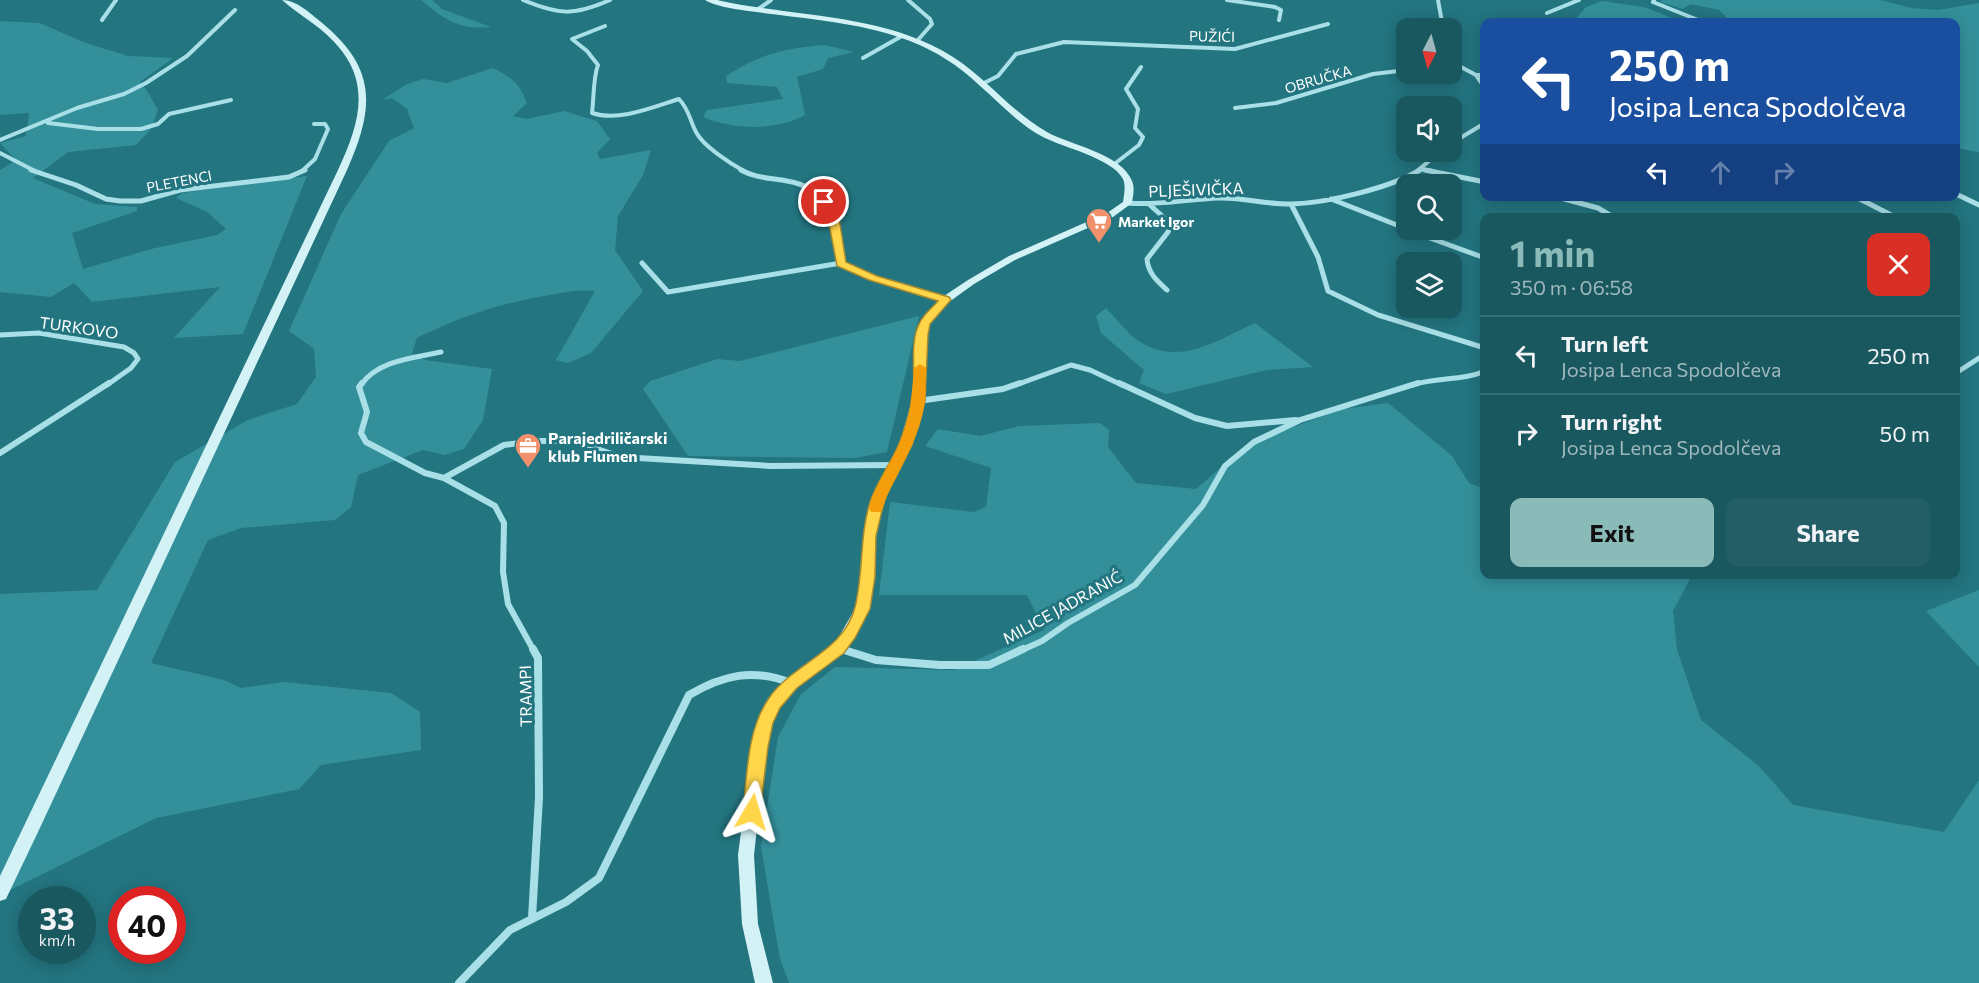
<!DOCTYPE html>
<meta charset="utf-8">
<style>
body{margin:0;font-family:Commissioner,sans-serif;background:#235e66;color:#f1f3f6;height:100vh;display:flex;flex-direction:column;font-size:22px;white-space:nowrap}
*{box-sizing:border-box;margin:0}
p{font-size:20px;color:#9fb8bd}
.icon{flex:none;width:33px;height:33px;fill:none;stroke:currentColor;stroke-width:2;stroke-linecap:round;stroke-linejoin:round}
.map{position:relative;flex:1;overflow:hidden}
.sheet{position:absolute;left:1480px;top:213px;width:480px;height:366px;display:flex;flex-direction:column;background:#1a5860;border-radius:12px;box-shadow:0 3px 15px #0003}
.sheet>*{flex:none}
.guide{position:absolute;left:1480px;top:18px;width:480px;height:183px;border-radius:12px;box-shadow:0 3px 15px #0003;background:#1a4fa0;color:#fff;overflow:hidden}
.needle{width:39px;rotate:186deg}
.tools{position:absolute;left:1396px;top:18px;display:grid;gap:12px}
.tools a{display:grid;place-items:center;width:66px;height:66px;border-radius:12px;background:#1a5860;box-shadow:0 3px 15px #0003;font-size:30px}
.speed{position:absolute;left:18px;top:886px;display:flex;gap:12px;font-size:30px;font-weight:700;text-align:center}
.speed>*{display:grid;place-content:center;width:78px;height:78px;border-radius:50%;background:#1a5860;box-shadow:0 3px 15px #0003;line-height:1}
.speed small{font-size:15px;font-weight:400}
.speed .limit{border:9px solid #d22;background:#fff;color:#111}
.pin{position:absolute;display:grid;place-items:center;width:51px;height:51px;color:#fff;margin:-26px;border:3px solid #fff;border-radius:50%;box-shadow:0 2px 6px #0007}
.me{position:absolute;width:66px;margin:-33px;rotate:7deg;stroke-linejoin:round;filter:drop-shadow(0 0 4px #0008)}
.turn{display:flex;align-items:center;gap:21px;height:126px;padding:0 30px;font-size:27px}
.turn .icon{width:78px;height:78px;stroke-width:2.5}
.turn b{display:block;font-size:42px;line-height:51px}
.lanes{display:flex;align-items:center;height:57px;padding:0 30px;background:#0003;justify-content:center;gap:30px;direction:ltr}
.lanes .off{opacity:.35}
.round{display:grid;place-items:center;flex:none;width:63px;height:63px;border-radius:12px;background:#235e66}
.head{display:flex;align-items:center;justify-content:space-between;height:102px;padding:0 30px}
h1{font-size:36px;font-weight:700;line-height:45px;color:#8bbbb9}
.button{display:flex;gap:12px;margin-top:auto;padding:12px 30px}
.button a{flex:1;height:69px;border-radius:12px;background:#8bbbb9;color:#111;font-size:24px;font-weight:700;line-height:69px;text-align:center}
.button a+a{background:#235e66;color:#f1f3f6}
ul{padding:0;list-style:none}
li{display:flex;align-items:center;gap:18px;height:78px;padding:0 30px;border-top:2px solid #386e75}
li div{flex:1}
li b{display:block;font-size:22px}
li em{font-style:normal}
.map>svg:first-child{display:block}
.green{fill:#33909b}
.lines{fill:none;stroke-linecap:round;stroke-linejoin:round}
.street-far3{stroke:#a9e0e7;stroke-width:4}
.street-far2{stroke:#a9e0e7;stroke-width:5}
.street-far1{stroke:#a9e0e7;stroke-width:6}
.street{stroke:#a9e0e7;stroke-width:8}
.secondary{fill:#d3f2f6;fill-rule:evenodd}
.route{fill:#ffd54a;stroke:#a68a30;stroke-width:1.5}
.slow{fill:#f59e0b}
.labels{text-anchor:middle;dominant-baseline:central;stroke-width:6;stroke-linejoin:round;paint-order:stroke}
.far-street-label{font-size:14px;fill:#fff;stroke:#237580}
.far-poi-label{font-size:14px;font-weight:bold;fill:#fff;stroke:#237580;text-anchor:start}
.street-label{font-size:16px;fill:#fff;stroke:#237580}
.poi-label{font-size:16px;font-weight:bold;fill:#fff;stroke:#237580;text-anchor:start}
</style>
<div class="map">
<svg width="1979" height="983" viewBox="0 0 1979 983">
<rect width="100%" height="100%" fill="#237580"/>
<path class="green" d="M421 0H432L442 9 491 27C459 30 445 20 421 0Z
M1662 0H1880L1912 8 1938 10 1979 3V152L1956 148V22H1731L1719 10 1690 4 1683 9 1660 2Z
M1602 1 1644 7 1682 22H1576V19L1586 7Z
M0 21 40 23 83 42 128 56 173 58 140 82 146 89 158 110 151 129 136 145 68 152 33 178 95 204 137 207V211L72 233 83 269 151 249 217 235 226 229 207 212 176 198 182 193 307 176 243 334 174 338 220 287 92 302 74 283 51 297 0 292V170L16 160 0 143 26 136 29 113 0 115Z
M825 45 854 52 828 58 823 69 797 77 805 115C775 131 734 130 703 117L707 110 783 99 777 87 727 83 726 76C759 54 786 48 825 45Z
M493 68C513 79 518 81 527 103L513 116 527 119 564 111 597 121 610 139 597 153 600 159 651 150 643 175 618 216 615 250 643 291 591 353 568 363 556 360 595 291C578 289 562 293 544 296 497 304 460 317 417 338L412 353 425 360 492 369 483 420 464 449 445 455 423 450 358 475 351 507 335 520 241 528 208 540 151 663 224 680 241 688 284 682 391 693 420 712 421 750 321 765 299 789 156 818 0 895V594L97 590 175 462 248 420 297 404 316 377 314 349 289 331 341 214 389 141 414 128 407 109 392 98 382 100 407 84 423 79 447 83Z
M1106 308C1117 319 1129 336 1142 343 1182 366 1217 340 1255 323L1313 367 1267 370 1166 394 1139 383 1144 370 1101 333 1096 316Z
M919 316 887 452 855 458 688 456 643 389 650 381 717 359 740 361Z
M1388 403 1452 456 1469 483 1485 489V574L1699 575 1690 579 1673 611 1677 650 1701 720 1759 766 1793 805 1944 832 1979 780V983H789L780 959 761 846 778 737 801 694 835 667 954 670 1044 630 1027 595H879L890 502 974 512 986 507 991 468 925 446 938 429 980 436 1019 426 1100 423 1109 430 1108 447 1136 483 1196 489 1249 443 1343 409Z
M1979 590V667L1926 611Z"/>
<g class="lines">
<path class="street-far3" d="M523 0C559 15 574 16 610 0
M908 0 930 19 932 24 917 41
M1227 0 1275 7 1281 10 1279 20
M1438 0 1443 28
M1654 0 1653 2 1703 22
M757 10 771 0
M1547 13 1579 0
M102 20 116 0
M605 26 572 39 587 51 598 65C593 78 594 98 592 113 619 122 653 107 679 99 690 111 689 119 696 132 703 146 731 164 744 171
M1452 51 1461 67 1476 75 1485 88
M863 58 902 36
M1452 68 1461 67
M1476 75H1485
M982 84 998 76 1016 54 1064 42 1235 49 1328 24
M1235 108 1276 103 1373 74 1407 70
M48 123 98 129H141L158 124 169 114 231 100
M0 140 77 108 124 94 146 83 187 56 235 10
M1452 143 1485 123
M0 153 35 171
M1113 165 1139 145 1143 137 1135 128 1138 109 1126 89 1141 67
M1421 169 1433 171
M302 171 315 159 328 129 325 124H314
M1417 171 1440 152"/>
<path class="street-far2" d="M31 170 76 185 106 199 120 201H141L180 190 289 177 305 170
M741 170C755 178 771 178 787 181 832 188 835 225 841 263L873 278 945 300
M1425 170 1485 182
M1956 194 1979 205
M1553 196 1598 208 1615 218
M1854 196 1897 218
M1331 199 1407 229
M1127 203C1158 206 1187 199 1219 198 1243 197 1267 205 1292 204 1327 203 1390 188 1420 170
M1291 204 1318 257 1328 291 1378 315 1485 348
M1150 205 1171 224 1168 232 1147 259C1148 273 1157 281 1167 290
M1408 230 1485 258
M642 263 668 292 841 263
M0 335 39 333 124 347 134 353 138 359 131 368 107 385
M1956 373 1979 358
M361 385C378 360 414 358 441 352
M1016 385 1071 365 1090 370 1122 385
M1413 385C1436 377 1463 381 1485 371"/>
<path class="street-far1" d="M362 383 359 387 367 412 361 433 366 442 425 473 444 478 504 445 536 441H573L621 457 771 466 895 465
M1119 383 1195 418 1227 426 1296 420
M918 401 1003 389 1020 383
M0 453 109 383
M444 478 495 506 504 523 503 572 508 604 534 651
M839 649 846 651
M1020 651 1042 641 1068 623 1135 585 1203 505 1225 466 1254 442 1300 420 1418 383"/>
<path class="street" d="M841 649 876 660 940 665H989L1023 649
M532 918 539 797 538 658 533 649
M459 983 510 930 566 902 599 878 689 695C723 675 753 668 791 683"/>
<path class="secondary" d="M282 0C296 0 310 13 321 22 377 68 375 107 347 170L38 832 6 899 0 901V876L338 170C362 119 373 76 326 34 312 21 295 12 282 0Z
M705 0H717C792 17 874 13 943 51 982 72 1008 110 1047 132 1070 145 1122 154 1132 181 1135 188 1133 196 1132 203L1113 217 1015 260 974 284 949 302 930 324 927 335 924 401 911 445 885 498 875 536 874 577 869 609 855 637 844 653 797 687 779 707 772 723 766 747 754 855 758 924 773 983H755L742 924 738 855 752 747 758 723 769 699 787 679 834 645 855 609 862 577 863 536 873 498 899 445 912 401 917 335 920 323 941 298 968 280 1009 256 1107 213 1123 202C1124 195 1126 186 1123 179 1112 158 1064 148 1043 137 1018 124 1000 103 979 85 959 66 936 51 910 41 866 24 818 20 771 14 752 11 720 9 705 0Z"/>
</g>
<path class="route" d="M824 199 827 200 839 218 846 262 877 276 949 297 951 300 930 324 928 335 925 401 912 445 885 498 876 536 875 577 870 609 855 638 844 653 797 688 780 708 773 723 768 747 760 812 758 818 752 820 745 818 743 812C747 775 747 729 769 698 793 663 844 652 855 607 864 571 859 534 871 499 878 481 890 464 898 446 904 433 908 417 912 403 917 380 908 342 920 322 924 314 932 308 938 301L869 280 837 266 828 218 819 202Z"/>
<path class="slow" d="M920 364 926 368C925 379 926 390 925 401 921 434 902 465 888 494 885 500 884 506 881 512H871L869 508C875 486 889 466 899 445 910 419 912 395 914 368Z"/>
<defs>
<g id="supermarket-pin" transform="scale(1.35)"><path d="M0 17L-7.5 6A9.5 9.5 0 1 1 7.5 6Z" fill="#f2906c" stroke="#237580"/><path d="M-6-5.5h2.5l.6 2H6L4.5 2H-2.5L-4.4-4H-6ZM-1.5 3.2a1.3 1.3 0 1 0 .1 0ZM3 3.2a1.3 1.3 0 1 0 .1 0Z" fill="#fff"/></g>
<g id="office-pin" transform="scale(1.35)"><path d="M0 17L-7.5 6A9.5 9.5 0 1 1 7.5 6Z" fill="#f2906c" stroke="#237580"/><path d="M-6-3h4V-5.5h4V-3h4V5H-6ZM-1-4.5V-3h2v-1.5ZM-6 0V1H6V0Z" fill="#fff"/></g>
</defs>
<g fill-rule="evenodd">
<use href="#supermarket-pin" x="1099" y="221"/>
<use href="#office-pin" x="528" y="446"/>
</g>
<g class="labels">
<g class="far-street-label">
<text transform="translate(1212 36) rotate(1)">PUŽIĆI</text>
<text transform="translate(1318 79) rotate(-16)">OBRUČKA</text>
<text transform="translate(179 181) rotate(-11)">PLETENCI</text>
</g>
<g class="far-poi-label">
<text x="1118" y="221">Market Igor</text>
</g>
<g class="street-label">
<text transform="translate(1196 189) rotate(-2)">PLJEŠIVIČKA</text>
<text transform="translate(79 327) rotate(8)">TURKOVO</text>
<text transform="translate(1062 607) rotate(-29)">MILICE JADRANIĆ</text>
<text transform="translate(525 696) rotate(-91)">TRAMPI</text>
</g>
<g class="poi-label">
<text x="548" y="437">Parajedriličarski<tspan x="548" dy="18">klub Flumen</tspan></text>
</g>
</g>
</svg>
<div class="tools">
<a><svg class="needle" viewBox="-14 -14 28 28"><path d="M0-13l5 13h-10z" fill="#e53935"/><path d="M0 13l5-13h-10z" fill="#9fb8bd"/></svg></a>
<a><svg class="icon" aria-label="sound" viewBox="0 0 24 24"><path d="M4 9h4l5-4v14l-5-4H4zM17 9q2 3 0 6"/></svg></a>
<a><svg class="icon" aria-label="search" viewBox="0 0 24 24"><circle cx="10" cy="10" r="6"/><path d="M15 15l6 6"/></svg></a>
<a><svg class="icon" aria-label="layers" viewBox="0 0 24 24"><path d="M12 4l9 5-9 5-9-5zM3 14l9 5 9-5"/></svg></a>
</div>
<div class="speed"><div>33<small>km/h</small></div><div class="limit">40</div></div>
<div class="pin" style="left:824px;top:202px;background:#d93025"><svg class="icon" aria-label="arrive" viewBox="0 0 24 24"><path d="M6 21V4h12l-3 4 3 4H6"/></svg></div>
<svg class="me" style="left:752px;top:812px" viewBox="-20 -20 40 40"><path d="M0-17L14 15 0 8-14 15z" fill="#ffd54a" stroke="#fff" stroke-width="4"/></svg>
<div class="guide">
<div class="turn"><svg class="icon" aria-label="left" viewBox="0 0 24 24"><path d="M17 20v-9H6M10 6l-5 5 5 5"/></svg><div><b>250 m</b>Josipa Lenca Spodolčeva</div></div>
<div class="lanes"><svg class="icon" aria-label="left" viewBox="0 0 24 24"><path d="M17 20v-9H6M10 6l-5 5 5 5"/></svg><svg class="icon off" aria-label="ahead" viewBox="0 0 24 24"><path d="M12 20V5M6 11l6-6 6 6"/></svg><svg class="icon off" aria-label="right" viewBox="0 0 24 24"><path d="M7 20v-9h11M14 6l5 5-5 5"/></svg></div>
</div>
<section class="sheet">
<div class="head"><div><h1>1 min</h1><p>350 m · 06:58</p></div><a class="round" style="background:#d93025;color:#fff"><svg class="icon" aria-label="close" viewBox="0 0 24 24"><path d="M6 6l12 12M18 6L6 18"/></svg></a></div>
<ul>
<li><svg class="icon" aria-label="left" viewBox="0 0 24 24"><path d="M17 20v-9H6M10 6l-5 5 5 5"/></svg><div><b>Turn left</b><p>Josipa Lenca Spodolčeva</p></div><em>250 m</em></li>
<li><svg class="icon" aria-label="right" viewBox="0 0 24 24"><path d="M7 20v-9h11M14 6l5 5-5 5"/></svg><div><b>Turn right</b><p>Josipa Lenca Spodolčeva</p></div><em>50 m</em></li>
</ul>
<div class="button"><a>Exit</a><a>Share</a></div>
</section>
</div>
